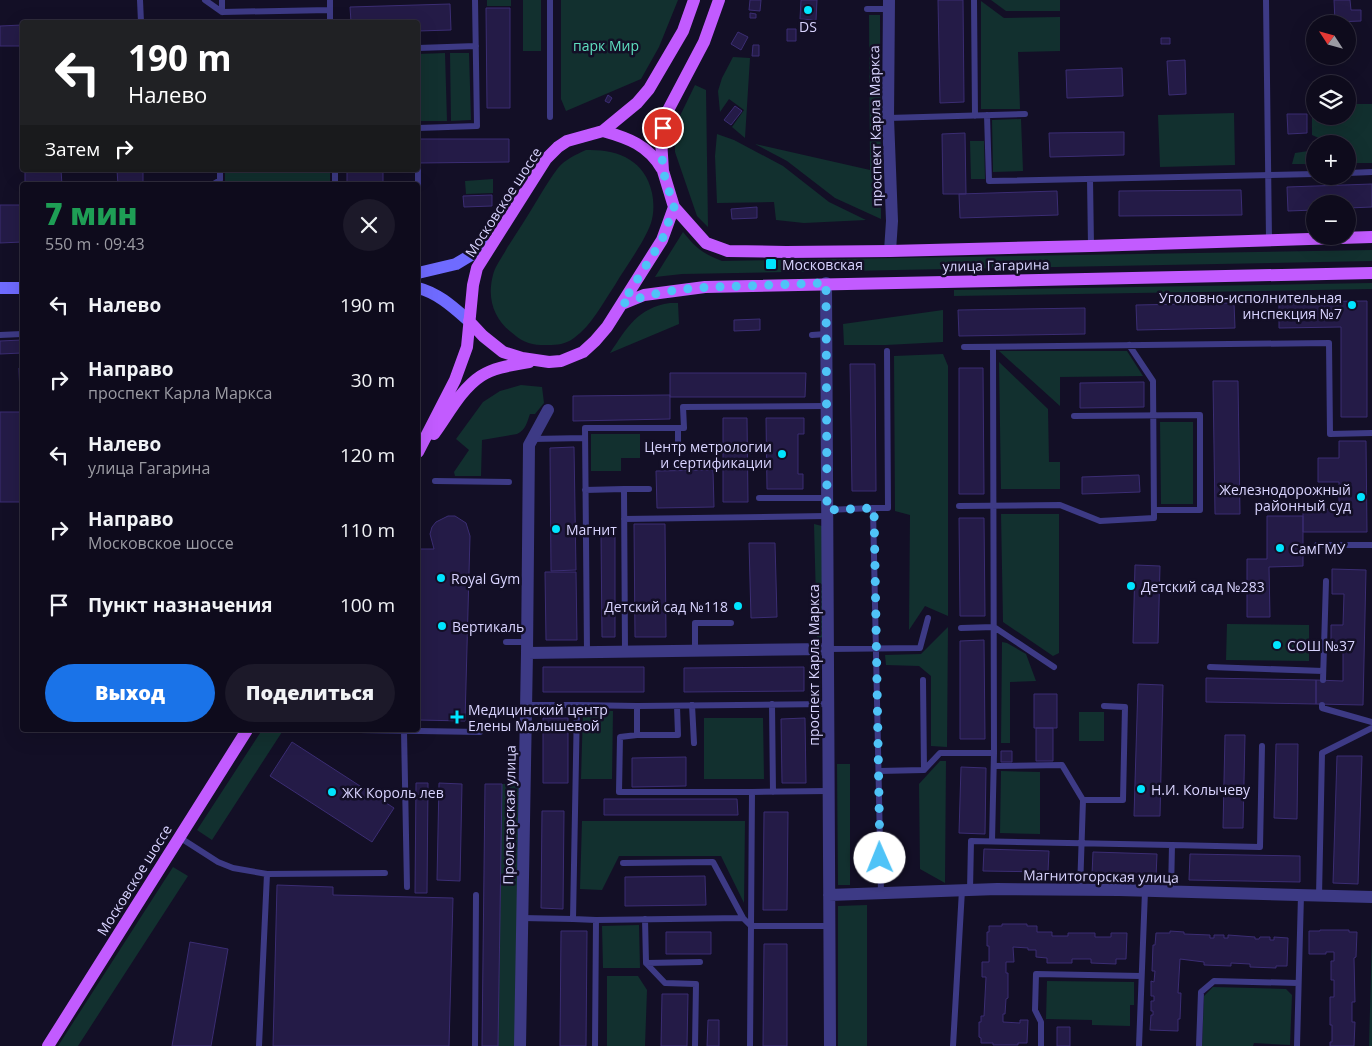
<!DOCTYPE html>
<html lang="ru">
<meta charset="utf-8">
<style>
body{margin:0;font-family:"Open Sans",sans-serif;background:#1c1929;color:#f1f3f6;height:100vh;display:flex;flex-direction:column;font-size:19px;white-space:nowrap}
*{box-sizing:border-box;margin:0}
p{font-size:16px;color:#9b9ba3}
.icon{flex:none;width:28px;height:28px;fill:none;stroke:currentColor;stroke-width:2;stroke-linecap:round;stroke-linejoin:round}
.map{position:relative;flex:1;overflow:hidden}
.details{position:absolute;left:20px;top:182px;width:400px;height:550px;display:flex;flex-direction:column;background:#0e0b1c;border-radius:5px;box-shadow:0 5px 20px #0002,0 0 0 1px #2e2b3b}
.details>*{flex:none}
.hud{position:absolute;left:20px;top:20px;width:400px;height:152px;border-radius:5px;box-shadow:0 5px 20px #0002,0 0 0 1px #2e2b3b;background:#202124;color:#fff;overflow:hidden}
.needle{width:32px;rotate:306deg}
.tools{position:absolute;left:1306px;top:15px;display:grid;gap:10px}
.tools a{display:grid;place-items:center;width:50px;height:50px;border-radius:50%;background:#0e0b1c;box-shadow:0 5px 20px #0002,0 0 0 1px #2e2b3b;font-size:25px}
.pin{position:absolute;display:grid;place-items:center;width:42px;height:42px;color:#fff;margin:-21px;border:2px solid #fff;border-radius:50%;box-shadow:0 1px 5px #0007}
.me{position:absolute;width:55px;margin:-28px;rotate:359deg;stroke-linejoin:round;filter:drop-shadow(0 0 4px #0008)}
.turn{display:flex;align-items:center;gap:18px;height:105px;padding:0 25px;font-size:22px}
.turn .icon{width:65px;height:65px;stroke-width:2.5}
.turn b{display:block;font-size:35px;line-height:42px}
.then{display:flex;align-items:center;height:48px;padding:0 25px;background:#0003;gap:10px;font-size:19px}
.round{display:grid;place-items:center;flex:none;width:52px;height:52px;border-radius:26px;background:#1c1929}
.headline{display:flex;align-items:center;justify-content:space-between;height:85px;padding:0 25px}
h1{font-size:30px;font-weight:800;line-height:38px;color:#1e9e55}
.cta{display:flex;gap:10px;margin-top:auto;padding:10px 25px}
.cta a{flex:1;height:58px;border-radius:30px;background:#1a73e8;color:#fff;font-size:20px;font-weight:800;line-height:58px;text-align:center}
.cta a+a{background:#1c1929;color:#f1f3f6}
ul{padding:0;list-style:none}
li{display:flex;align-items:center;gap:15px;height:75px;padding:0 25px}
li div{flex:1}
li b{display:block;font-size:19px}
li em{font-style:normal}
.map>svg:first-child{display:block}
.green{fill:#12302f}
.building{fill:#241b47;stroke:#3b2d73}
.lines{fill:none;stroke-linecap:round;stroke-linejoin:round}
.lane{stroke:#3d3a85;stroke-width:6}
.street{stroke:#3d3a85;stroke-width:12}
.secondary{stroke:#6f6bff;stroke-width:12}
.primary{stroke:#c25bff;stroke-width:12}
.route{stroke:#4fc3f7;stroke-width:9;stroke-dasharray:0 16.2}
.poi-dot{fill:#00e5ff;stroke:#130f26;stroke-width:2}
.labels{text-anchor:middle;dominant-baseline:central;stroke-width:5;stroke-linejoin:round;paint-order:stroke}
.poi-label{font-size:14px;fill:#d9d4ff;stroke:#130f26;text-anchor:start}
.park-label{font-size:14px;fill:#5fe0c0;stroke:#130f26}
.street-label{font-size:14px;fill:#d9d4ff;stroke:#130f26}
</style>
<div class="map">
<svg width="1372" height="1046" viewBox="0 0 1372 1046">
<rect width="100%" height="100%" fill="#130f26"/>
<path class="green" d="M487 0H511V6H487Z
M523 0H541V51H523Z
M561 0H678L659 47 641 79 566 111 561 99Z
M991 0H1060V11H1006Z
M981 1 1004 18 1060 17V51L1018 52 1020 109H981Z
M869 15H880L881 219 835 198 787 161 755 144 870 170Z
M445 53 447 121H418V54Z
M450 53H469L471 120 451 121Z
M733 57 750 58 745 138 732 127 744 110 729 99 720 112 718 91 722 78Z
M695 85 706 90 708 227 697 216 675 152V126Z
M1348 104H1372V163H1348V144H1321L1323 140 1312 135V113L1315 110V116H1348Z
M1234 113 1235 165 1160 167 1158 115Z
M1021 119 1023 171 993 172 992 120Z
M717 134 734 140 783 166 829 202 866 220 804 223 776 220 774 202 717 203 715 156Z
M970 141H984L985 179H971Z
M586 150C618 149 645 160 652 193 654 203 654 214 651 223 644 243 626 266 615 285 602 304 592 325 574 338 563 346 553 345 541 345 529 345 520 340 511 332 493 318 487 297 493 275 495 266 503 256 507 248 518 231 529 214 539 197 545 187 551 177 558 168 566 159 575 155 586 150Z
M1315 150V164H1292L1295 153Z
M330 170V185H225V172Z
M493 179V193L466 194 465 181Z
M683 232C695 247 703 254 722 261L1372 250V261L682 274 655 277Z
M1372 283V289L954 296V290Z
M670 303H678L679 324 610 353C627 328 637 308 670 303Z
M943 310V342L886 345H844L843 324Z
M999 351H1127L1143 376 1060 377V406Z
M943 354 948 366V616L925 606 909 630 910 515 895 511 894 356Z
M999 362 1048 409 1049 462H1060V489H1001Z
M521 385 542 387 544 403 535 414H530C527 422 526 430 517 434L482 440 481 476H455L454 472 469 450 456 439 483 402 500 391Z
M1160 422H1193V504H1161Z
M591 434H640V458H621V471H591Z
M1001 514H1059V653L1053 656 1003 622Z
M814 524 822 526V637L817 639Z
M1227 624 1309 625V661L1226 660Z
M948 627 947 747 931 746V676L919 666 886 665 885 655 921 654Z
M1002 642 1007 643 1026 654 1036 681 1010 682V743H1001Z
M583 710 613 711 612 779H581Z
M1079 712H1104V741H1079Z
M704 718H763L764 779H704Z
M262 730H279L282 732 212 840 197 830Z
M940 761H946L945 883 920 869 919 784Z
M837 764H850V885H838Z
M1001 771 1040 772V834L1000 833Z
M502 784H519L516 1046H498Z
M582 821H745L744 903 721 856H619L602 890 580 889Z
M173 867 188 876 78 1046H58Z
M867 905V1046H838V906Z
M639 925 640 968H603L602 926Z
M1372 935V1046H1369Z
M607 976H638L647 990 645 1046H607Z
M1047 981 1134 982V1005H1130V1026L1092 1025V1020L1046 1019Z
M1213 987 1286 989 1292 995 1290 1045 1254 1043 1253 1046H1202L1204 996Z"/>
<path class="building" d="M750 0H761L760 11 749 10Z
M801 0H817L816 20 800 19Z
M938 0H963L964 102 940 103Z
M1334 0H1350L1351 10H1361V21L1335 22Z
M450 4 451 30 418 31V22H351L350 7Z
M486 8H510V108H487Z
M750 13 756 14V18H750Z
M24 21H48V22H24Z
M22 25V46H0V26Z
M787 29H796V41H787Z
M738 32 748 37 741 50 731 44Z
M1161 38H1170V44H1161Z
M753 45H759V56H752Z
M1185 60 1186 94 1169 95 1167 61Z
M1122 68 1123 96 1067 98 1066 70Z
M608 95 612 98 609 103 605 101Z
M735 106 742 111 731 125 724 120Z
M1287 114H1307V133L1288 134Z
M1124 132V155L1050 157 1049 133Z
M965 133 966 194H943L942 134Z
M418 139H509V162L418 163Z
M25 170H61L62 185H25Z
M117 170H143V185H118Z
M347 170H383V185H347Z
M1372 184V207L1348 208V204H1315V210L1288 211 1287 187Z
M1241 190 1242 215 1119 216V191Z
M1057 191 1058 215 960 218 959 194Z
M492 195V206L464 207 463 196Z
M0 205H22V242L0 243Z
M757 207V218L732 219 731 209Z
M1367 301V417H1341V327L1279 328V302Z
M1234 303 1235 328 1137 330 1136 305Z
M1085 308V334L959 336 958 310Z
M760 319V330L734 331V320Z
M22 340V353L0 354V341Z
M850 364H875L876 491H852Z
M19 368H22V397H20Z
M959 368H983L984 494H959Z
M670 373H806L805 397H670Z
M1213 381H1238L1240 514H1215Z
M1144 382V407L1080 408V383Z
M670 395V419L573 421V396Z
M0 412H22V502H0Z
M723 418H747L748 502H723Z
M766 418H804V434H798V474H803V489H767Z
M1339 441H1366L1367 532H1303V509H1339V482H1318V458H1339Z
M574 447 576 570 551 571 550 448Z
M713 470 714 507 657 508 656 471Z
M1139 475 1140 492 1082 494V477Z
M448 516H455L466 523 470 536 465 721 418 720V549H434L430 534 432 527 436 522Z
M1267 516H1303V566L1269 567 1270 617H1247V559H1267Z
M959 518H984L985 616H960Z
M634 524H665L666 637H635Z
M601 533H615V637H602Z
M749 543H775L777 617 751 618Z
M1135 565 1160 566 1158 643H1133Z
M1332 569 1366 570 1363 705 1316 704V680L1343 681V648L1331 647V625H1343L1344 594H1332Z
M545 572H576L577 640H546Z
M984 640 985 739H960V641Z
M543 667H644V692H543Z
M804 667V691L684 692V668Z
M1206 678 1316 680V704L1206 702Z
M1138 684 1163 685 1160 816H1134Z
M1034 694H1057V728H1034Z
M543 718H568V783H543Z
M805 718 806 783H782L781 719Z
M1036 728H1053V761H1036Z
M1225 735H1245L1243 828H1223Z
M292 742 394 808 372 842 270 776Z
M1276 744H1298L1297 819 1274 818Z
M1001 751H1012V762H1001Z
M1337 756H1362L1358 884 1333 883Z
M686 757V786L632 787V758Z
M961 767 986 768 985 834 959 833Z
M416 783H428L427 893H415Z
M439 783 462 784 460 881 437 880Z
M485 784H502L498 1046H482Z
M604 799H737L738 815H604Z
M542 811H564L563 909 541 908Z
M764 812H788L787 910H763Z
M984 849 1049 851 1048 872 983 871Z
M1093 852 1157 854 1156 877 1092 875Z
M1190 854 1300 856V882L1189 880Z
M705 876 706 905 625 906V877Z
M277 885 333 887V895L453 898 449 1046H273Z
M1002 924H1027V926H1037V932H1052V936H1068V933H1095V937H1111V933H1127L1126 959H1116V964L1091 963V959H1072V963H1047V958L1036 957V950H1028V948L1013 947 1014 962H1006V973H1008V998L1006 999 1005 1014H1003V1022L1020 1023V1020H1028L1027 1043H1018V1045H993V1043H981V1038L979 1037V1022H981V1016H984L986 977H982V962H989V946H987V932H989V926H1002Z
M1320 930H1349V932H1357L1356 957 1354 958 1355 1002H1352V1022H1355L1354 1046H1330V1042H1332V1025H1330V997H1334V980H1331V961H1334V952H1326V954H1309V931H1320Z
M561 931H587L586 1046H560Z
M1170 931 1184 932V934L1210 935V938H1214V935H1224V938H1228V935L1255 937V939H1259L1260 937H1270V940H1274V937L1288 938 1287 966H1276V968L1250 967V964L1231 963V966L1204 965V962L1180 959 1178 993H1181L1180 1019H1178V1031L1150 1030 1151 1015H1153V1011H1151V1001H1154V996H1151V981L1154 982 1155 971H1152L1153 945H1155L1156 933H1170Z
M666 932H711V954H666Z
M190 942 228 949 211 1046H172Z
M764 944H787V1046H763Z
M662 994H688L687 1046H661Z
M708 1020H719V1046H707Z
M1057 1027H1070V1046H1057Z"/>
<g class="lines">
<path class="lane" d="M140 0 141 22
M205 0 222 12V0
M550 0V117
M974 0 975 116
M1266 0 1269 239
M867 9H889
M330 10V22
M222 12 330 10V0
M418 48 476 46
M987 115 989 181 1315 174
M888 118 1025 114
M418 128 477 126 475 0
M335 170V185
M418 170V202
M1348 173 1372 172
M1090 179 1091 246
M212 185 220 180V170
M0 335 22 334
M812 335 826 334
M964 347 1329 343 1330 434 1372 433
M993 347 994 753
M1074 416 1200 415V510H1154
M678 428V449
M532 439 585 438
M435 481 509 482
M624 489H649
M585 490 624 489 625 651
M759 498H827
M959 506 1060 505 1100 521 1154 518 1153 381 1129 345
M827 510 873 508
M624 519 827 516
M1317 545H1372
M961 628 994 627 1054 667
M506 642H528
M828 649 920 648 928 618
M695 651V623H731
M587 652 585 428H684L683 407 826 406
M1210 667 1323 671
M923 680 924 770
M1323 680 1326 581
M772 704 773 792
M526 705H577
M692 705 694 743
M1322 705V708L1372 722
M637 706V735L620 737 619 792H752
M480 711 526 712
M360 730 480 732
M404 731 407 887
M637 735H678L677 706
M994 766 1062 765 1083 800
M879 771 924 770 940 753H994L992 841
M179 837 218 862 233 868 267 874 259 1046
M1172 845 1260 847 1262 746
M623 863 713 862 743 918
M267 874 385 873
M970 890 971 841 1172 845 1171 892
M1080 890 1083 800H1123L1125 707 1104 706
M881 893 873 508H888L887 351
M1319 896 1322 753 1372 728
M522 918 573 919 577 705 637 706 828 704
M573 919 596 920 595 1046
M645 919 646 963 665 983 696 984 695 1046
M596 920 743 918 751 926 752 792 828 791
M646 963 700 962
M475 1046 476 895
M750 1046 751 926H830
M953 1046 962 890
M1041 1046V1022L1035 1010 1036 974 1141 976
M1139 1046 1145 891
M1199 1046 1201 992 1214 981 1298 983
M1297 1046 1301 895"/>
<path class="street" d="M889 0 888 118 892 221 890 251
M826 283 830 1046
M527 653 827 649
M829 895 997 889 1119 890 1372 897
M520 1046 527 653 529 445 548 410"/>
<path class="secondary" d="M418 273 456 264 491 243
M0 288H22
M418 288C438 293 453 307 469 321"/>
<path class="primary" d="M603 131C628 138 648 145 662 169
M674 207 706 243 728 251 786 252 890 251 1091 246 1372 237
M622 304 644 295 705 287 1372 273
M469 321 483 336 503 352 522 358 549 362 561 361 583 352 595 341 607 327 662 240 674 207 663 171 661 140 665 116 704 42 719 0
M434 434C448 415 461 389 481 376 495 367 513 365 529 362
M418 452 455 380 467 347 473 285 477 268 546 159 558 147 567 141 603 131 637 103 649 89 683 31 694 0
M48 1046 247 730"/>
</g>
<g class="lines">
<path class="route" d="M663 128 661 140 663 171 674 207 662 240 622 304C663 288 702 287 745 286 772 285 799 284 826 283L827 510 874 508 880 858"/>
</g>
<g class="poi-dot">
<circle cx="808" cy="10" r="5"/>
<rect x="765" y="258" width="12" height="12" rx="2.5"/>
<circle cx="1352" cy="305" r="5"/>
<circle cx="782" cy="454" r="5"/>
<circle cx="1361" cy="497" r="5"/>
<circle cx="556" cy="529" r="5"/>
<circle cx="1280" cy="548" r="5"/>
<circle cx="441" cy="578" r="5"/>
<circle cx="1131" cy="586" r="5"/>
<circle cx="738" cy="606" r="5"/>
<circle cx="442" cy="626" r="5"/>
<circle cx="1277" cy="645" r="5"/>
<path d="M454.5 709.5h5v5h5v5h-5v5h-5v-5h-5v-5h5z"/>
<circle cx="1141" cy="789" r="5"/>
<circle cx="332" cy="792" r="5"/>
</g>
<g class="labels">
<g class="poi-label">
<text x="808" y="26" text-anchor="middle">DS</text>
<text x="782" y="264">Московская</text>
<text x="1342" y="297" text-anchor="end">Уголовно-исполнительная<tspan x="1342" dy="16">инспекция №7</tspan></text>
<text x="772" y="446" text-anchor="end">Центр метрологии<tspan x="772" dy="16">и сертификации</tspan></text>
<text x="1351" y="489" text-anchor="end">Железнодорожный<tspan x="1351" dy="16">районный суд</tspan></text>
<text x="566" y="529">Магнит</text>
<text x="1290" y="548">СамГМУ</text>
<text x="451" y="578">Royal Gym</text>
<text x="1141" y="586">Детский сад №283</text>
<text x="728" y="606" text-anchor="end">Детский сад №118</text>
<text x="452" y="626">Вертикаль</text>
<text x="1287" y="645">СОШ №37</text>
<text x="468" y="709">Медицинский центр<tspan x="468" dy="16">Елены Малышевой</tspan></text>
<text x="1151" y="789">Н.И. Колычеву</text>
<text x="342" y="792">ЖК Король лев</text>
</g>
<g class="park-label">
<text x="606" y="45">парк Мир</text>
</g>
<g class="street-label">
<text transform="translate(875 126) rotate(-91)">проспект Карла Маркса</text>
<text transform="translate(503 202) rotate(-57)">Московское шоссе</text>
<text transform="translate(996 265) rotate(-1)">улица Гагарина</text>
<text transform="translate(813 665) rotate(-90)">проспект Карла Маркса</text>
<text transform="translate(509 815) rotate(-89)">Пролетарская улица</text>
<text transform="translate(1101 876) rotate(1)">Магнитогорская улица</text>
<text transform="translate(134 880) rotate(-58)">Московское шоссе</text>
</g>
</g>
</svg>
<div class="tools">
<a><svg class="needle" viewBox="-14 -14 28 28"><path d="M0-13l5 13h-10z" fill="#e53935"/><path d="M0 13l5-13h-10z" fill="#9b9ba3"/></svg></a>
<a><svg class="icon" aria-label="layers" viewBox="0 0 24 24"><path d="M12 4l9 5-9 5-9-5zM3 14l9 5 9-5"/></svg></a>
<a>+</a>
<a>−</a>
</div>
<div class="pin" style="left:663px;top:128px;background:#d93025"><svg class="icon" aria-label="arrive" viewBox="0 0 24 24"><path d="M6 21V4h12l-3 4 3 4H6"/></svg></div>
<svg class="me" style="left:880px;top:858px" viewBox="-20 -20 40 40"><circle r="19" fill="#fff"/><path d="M0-13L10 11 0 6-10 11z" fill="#4fc3f7"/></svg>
<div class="hud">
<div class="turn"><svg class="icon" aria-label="left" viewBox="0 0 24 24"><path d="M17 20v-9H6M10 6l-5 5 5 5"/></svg><div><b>190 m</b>Налево</div></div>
<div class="then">Затем<svg class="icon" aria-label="right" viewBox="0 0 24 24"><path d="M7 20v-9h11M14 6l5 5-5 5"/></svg></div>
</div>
<section class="details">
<div class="headline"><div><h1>7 мин</h1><p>550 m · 09:43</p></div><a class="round"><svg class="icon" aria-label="close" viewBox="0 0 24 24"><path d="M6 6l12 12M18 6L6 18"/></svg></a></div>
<ul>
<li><svg class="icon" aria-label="left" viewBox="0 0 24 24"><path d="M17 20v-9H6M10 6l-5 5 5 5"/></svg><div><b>Налево</b></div><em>190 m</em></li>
<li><svg class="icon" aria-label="right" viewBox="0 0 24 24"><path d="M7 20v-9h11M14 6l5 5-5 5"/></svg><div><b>Направо</b><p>проспект Карла Маркса</p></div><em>30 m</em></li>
<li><svg class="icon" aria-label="left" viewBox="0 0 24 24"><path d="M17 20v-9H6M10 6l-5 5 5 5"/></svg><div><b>Налево</b><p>улица Гагарина</p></div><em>120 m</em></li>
<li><svg class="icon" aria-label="right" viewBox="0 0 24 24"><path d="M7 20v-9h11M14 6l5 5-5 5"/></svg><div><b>Направо</b><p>Московское шоссе</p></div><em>110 m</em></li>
<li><svg class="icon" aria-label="arrive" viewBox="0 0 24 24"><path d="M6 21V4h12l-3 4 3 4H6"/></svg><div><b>Пункт назначения</b></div><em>100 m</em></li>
</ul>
<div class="cta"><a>Выход</a><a>Поделиться</a></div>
</section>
</div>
